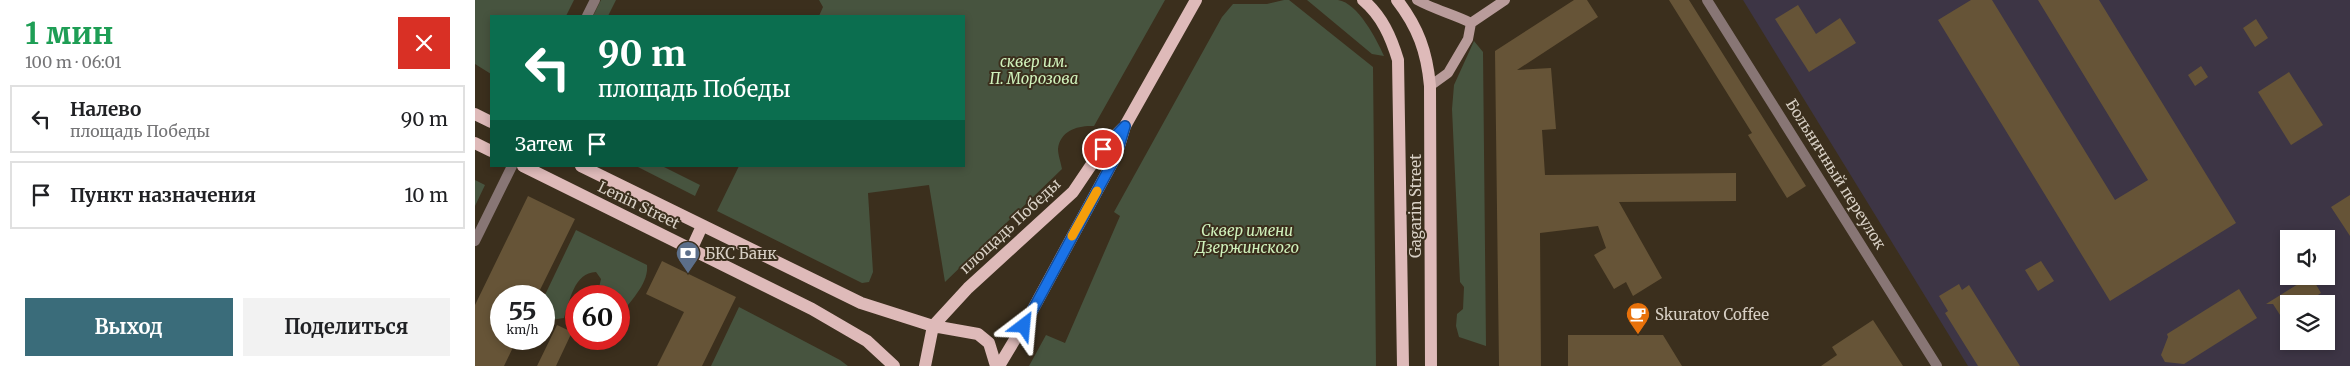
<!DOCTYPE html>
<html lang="ru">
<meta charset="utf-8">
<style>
body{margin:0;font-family:Merriweather,serif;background:#f2f2f2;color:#202124;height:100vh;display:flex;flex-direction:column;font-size:19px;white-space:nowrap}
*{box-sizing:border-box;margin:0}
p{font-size:16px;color:#757577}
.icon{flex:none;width:28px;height:28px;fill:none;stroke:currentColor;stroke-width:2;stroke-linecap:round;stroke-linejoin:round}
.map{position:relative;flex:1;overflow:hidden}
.panel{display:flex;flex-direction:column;background:#fff;width:475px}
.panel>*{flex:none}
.banner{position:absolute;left:15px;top:15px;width:475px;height:152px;border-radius:0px;box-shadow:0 2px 8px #0003;background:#0b6e4f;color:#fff;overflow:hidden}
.tools{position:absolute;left:1805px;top:230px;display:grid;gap:10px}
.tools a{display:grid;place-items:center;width:55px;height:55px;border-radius:0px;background:#fff;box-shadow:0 2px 8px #0003;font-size:25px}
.speed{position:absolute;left:15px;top:285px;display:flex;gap:10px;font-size:25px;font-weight:700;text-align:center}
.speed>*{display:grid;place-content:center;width:65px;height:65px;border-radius:50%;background:#fff;box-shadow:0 2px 8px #0003;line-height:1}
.speed small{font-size:12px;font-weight:400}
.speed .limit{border:8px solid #d22;background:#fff;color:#111}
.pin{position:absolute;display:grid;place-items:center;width:42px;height:42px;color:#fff;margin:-21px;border:2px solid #fff;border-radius:50%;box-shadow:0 1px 5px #0007}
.me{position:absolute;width:55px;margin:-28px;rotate:29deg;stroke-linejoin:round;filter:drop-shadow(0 0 4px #0008)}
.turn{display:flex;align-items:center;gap:18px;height:105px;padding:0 25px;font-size:22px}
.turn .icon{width:65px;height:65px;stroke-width:2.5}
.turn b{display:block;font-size:35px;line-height:42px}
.then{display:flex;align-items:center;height:48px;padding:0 25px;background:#0003;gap:10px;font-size:19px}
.round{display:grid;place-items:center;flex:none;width:52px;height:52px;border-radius:0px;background:#f2f2f2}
.overview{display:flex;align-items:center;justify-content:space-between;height:85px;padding:0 25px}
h1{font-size:30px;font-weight:700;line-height:38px;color:#1e9e55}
.button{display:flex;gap:10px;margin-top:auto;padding:10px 25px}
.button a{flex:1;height:58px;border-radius:0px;background:#3a6c7a;color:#fff;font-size:20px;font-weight:700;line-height:58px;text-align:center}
.button a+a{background:#f2f2f2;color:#202124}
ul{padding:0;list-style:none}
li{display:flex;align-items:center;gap:15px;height:68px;margin:0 10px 8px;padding:0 15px;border:2px solid #e0e0e0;border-radius:0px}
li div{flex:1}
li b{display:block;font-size:19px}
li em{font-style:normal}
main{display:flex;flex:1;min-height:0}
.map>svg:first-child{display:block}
.medical{fill:#3d3545;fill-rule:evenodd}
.green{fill:#47543f}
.building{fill:#665437}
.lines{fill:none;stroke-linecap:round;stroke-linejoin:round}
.minor{stroke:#887675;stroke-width:10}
.tertiary{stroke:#887675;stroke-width:10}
.secondary{stroke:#b99c9b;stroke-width:10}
.primary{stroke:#debab9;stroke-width:12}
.route-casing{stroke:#114b97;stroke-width:12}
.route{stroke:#1a73e8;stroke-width:9}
.slow{stroke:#f59e0b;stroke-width:9}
.labels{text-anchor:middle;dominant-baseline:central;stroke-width:4;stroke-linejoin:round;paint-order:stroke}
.park-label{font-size:15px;font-style:italic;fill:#cff1bb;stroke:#3b2f1d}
.street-label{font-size:15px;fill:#d8d0c5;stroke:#3b2f1d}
.poi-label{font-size:15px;fill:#d8d0c5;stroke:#3b2f1d;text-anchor:start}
</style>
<main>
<section class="panel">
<div class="overview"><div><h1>1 мин</h1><p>100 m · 06:01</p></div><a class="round" style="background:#d93025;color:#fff"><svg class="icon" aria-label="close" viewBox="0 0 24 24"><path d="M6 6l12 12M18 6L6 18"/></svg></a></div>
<ul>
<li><svg class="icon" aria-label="left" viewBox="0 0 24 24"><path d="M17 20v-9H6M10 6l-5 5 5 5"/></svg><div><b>Налево</b><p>площадь Победы</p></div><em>90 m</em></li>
<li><svg class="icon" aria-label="arrive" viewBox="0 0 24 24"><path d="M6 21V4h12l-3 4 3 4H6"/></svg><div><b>Пункт назначения</b></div><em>10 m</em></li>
</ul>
<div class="button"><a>Выход</a><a>Поделиться</a></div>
</section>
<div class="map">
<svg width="1875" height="366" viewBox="0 0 1875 366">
<rect width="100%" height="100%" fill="#3b2f1d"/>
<path class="medical" d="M1268 0H1875V366H1493ZM1814 239H1851V276H1814ZM1814 304H1851V341H1814Z"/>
<path class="green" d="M0 0H99L91 16H16V74L0 64Z
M126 0H141L133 16H118Z
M344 0H690L619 126C604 125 585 130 583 149 583 155 586 163 587 169L470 282 454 185 393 193 398 272 394 282 387 283 242 211 264 166H489V16H344L348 7Z
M809 0H814L898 67 901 366H554L571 335 590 343 645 216 639 212 747 17 758 4H792Z
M832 0C842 0 853 0 863 0 883 3 902 40 909 56L897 54Z
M999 41 1008 52 1011 346 984 337 981 326 982 314 988 309 989 287 985 282 977 109 979 85Z
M161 166H187L225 185 220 196Z
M0 180 10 185 0 206Z
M101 230 172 265C174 284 155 301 144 317V296H122L126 279 121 272C99 273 95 300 89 318L69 321V297Z
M264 307 365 360 373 366H236Z"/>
<path class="building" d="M1099 0H1112L1123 17 1042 70 1076 68 1081 129 1067 130 1070 175 1261 173V201L1144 202 1187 278 1158 296 1151 282 1139 289 1119 255 1131 248 1123 226 1065 233 1066 366H1024L1020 51Z
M1194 0H1214L1331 186 1312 198 1273 135 1277 133Z
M1496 0H1517L1640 200 1673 180 1563 0H1624L1761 223 1635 301 1463 20Z
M1323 5 1341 34 1365 18 1381 43 1334 72 1300 19Z
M1781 19 1793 38 1780 47 1768 28Z
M1726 66 1733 77 1720 86 1713 75Z
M1814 72 1848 125 1816 145 1783 92Z
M1875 195V236L1856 207Z
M53 196 100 219 62 296H26V339H42L29 366H0V305Z
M187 261 261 297 227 366H182L209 312 171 294Z
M1566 261 1579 281 1563 291 1550 270Z
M1836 276 1846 293 1829 304H1814V329L1798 304H1791Z
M1484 284 1487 290 1494 285 1545 366H1503L1470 313 1473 311 1464 296Z
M1764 289 1782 318 1709 364 1690 362 1686 355 1693 337 1692 334Z
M1398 320 1428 366H1346L1362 355 1357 347Z
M82 325 97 332 81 366H62Z
M1093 335H1188L1207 366H1093Z"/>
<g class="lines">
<path class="minor" d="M1232 0 1462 366
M112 16 120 0"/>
<path class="tertiary" d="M0 241 37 166"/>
<path class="secondary" d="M942 0C960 10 978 14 996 23
M996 23 1030 0
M955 86 973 73 993 39 996 23"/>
<path class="primary" d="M888 0C907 16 916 37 923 60L928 366
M922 0C943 27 952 52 955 86L956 366
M0 114 16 122
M0 143 16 151
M48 166 337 309 392 341 419 366
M106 166 386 303 458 326 503 334 514 343 521 366
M217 248 227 226
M450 366 458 326 493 288 598 192 627 149 648 128
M524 366 557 311 641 156 650 126 721 0"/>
</g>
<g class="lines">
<g class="route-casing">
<path id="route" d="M549 326 641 156 650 126 628 149"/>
</g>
<use href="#route" class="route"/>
<path class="slow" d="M597 236 622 191"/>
</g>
<defs>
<g id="bank-pin" transform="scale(1.25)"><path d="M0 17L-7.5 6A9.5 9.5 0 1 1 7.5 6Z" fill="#5c6f8a" stroke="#3b2f1d"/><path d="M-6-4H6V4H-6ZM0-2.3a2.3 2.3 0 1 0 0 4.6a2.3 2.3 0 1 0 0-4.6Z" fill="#fff"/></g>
<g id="cafe-pin" transform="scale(1.25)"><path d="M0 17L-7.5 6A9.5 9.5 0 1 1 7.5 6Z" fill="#e8710a" stroke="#3b2f1d"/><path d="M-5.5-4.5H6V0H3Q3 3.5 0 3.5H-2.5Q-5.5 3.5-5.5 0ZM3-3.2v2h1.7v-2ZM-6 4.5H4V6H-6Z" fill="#fff"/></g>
</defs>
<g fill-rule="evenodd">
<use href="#bank-pin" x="213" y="253"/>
<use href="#cafe-pin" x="1163" y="314"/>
</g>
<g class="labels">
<g class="park-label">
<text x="559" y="61">сквер им.<tspan x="559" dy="17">П. Морозова</tspan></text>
<text x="772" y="230">Сквер имени<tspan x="772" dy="17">Дзержинского</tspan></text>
</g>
<g class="street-label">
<text transform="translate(1361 174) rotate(58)">Больничный переулок</text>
<text transform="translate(164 205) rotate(26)">Lenin Street</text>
<text transform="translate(940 206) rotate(-90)">Gagarin Street</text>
<text transform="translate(535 226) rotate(-43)">площадь Победы</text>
</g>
<g class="poi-label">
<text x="230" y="253">БКС Банк</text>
<text x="1180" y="314">Skuratov Coffee</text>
</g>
</g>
</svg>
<div class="tools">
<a><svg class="icon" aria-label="sound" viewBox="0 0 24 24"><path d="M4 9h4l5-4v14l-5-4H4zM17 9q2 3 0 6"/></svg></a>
<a><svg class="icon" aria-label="layers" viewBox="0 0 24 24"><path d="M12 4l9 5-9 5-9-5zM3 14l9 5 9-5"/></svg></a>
</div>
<div class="speed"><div>55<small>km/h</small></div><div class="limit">60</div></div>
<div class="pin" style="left:628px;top:149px;background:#d93025"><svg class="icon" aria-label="arrive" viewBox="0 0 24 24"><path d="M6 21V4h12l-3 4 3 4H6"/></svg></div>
<svg class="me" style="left:549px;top:326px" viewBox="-20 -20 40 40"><path d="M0-17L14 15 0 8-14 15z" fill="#1a73e8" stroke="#fff" stroke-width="4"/></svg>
<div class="banner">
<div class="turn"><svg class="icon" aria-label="left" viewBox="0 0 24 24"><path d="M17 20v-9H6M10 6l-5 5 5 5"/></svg><div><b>90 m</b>площадь Победы</div></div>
<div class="then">Затем<svg class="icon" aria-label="arrive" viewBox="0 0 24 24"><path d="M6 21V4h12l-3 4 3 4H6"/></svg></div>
</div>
</div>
</main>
